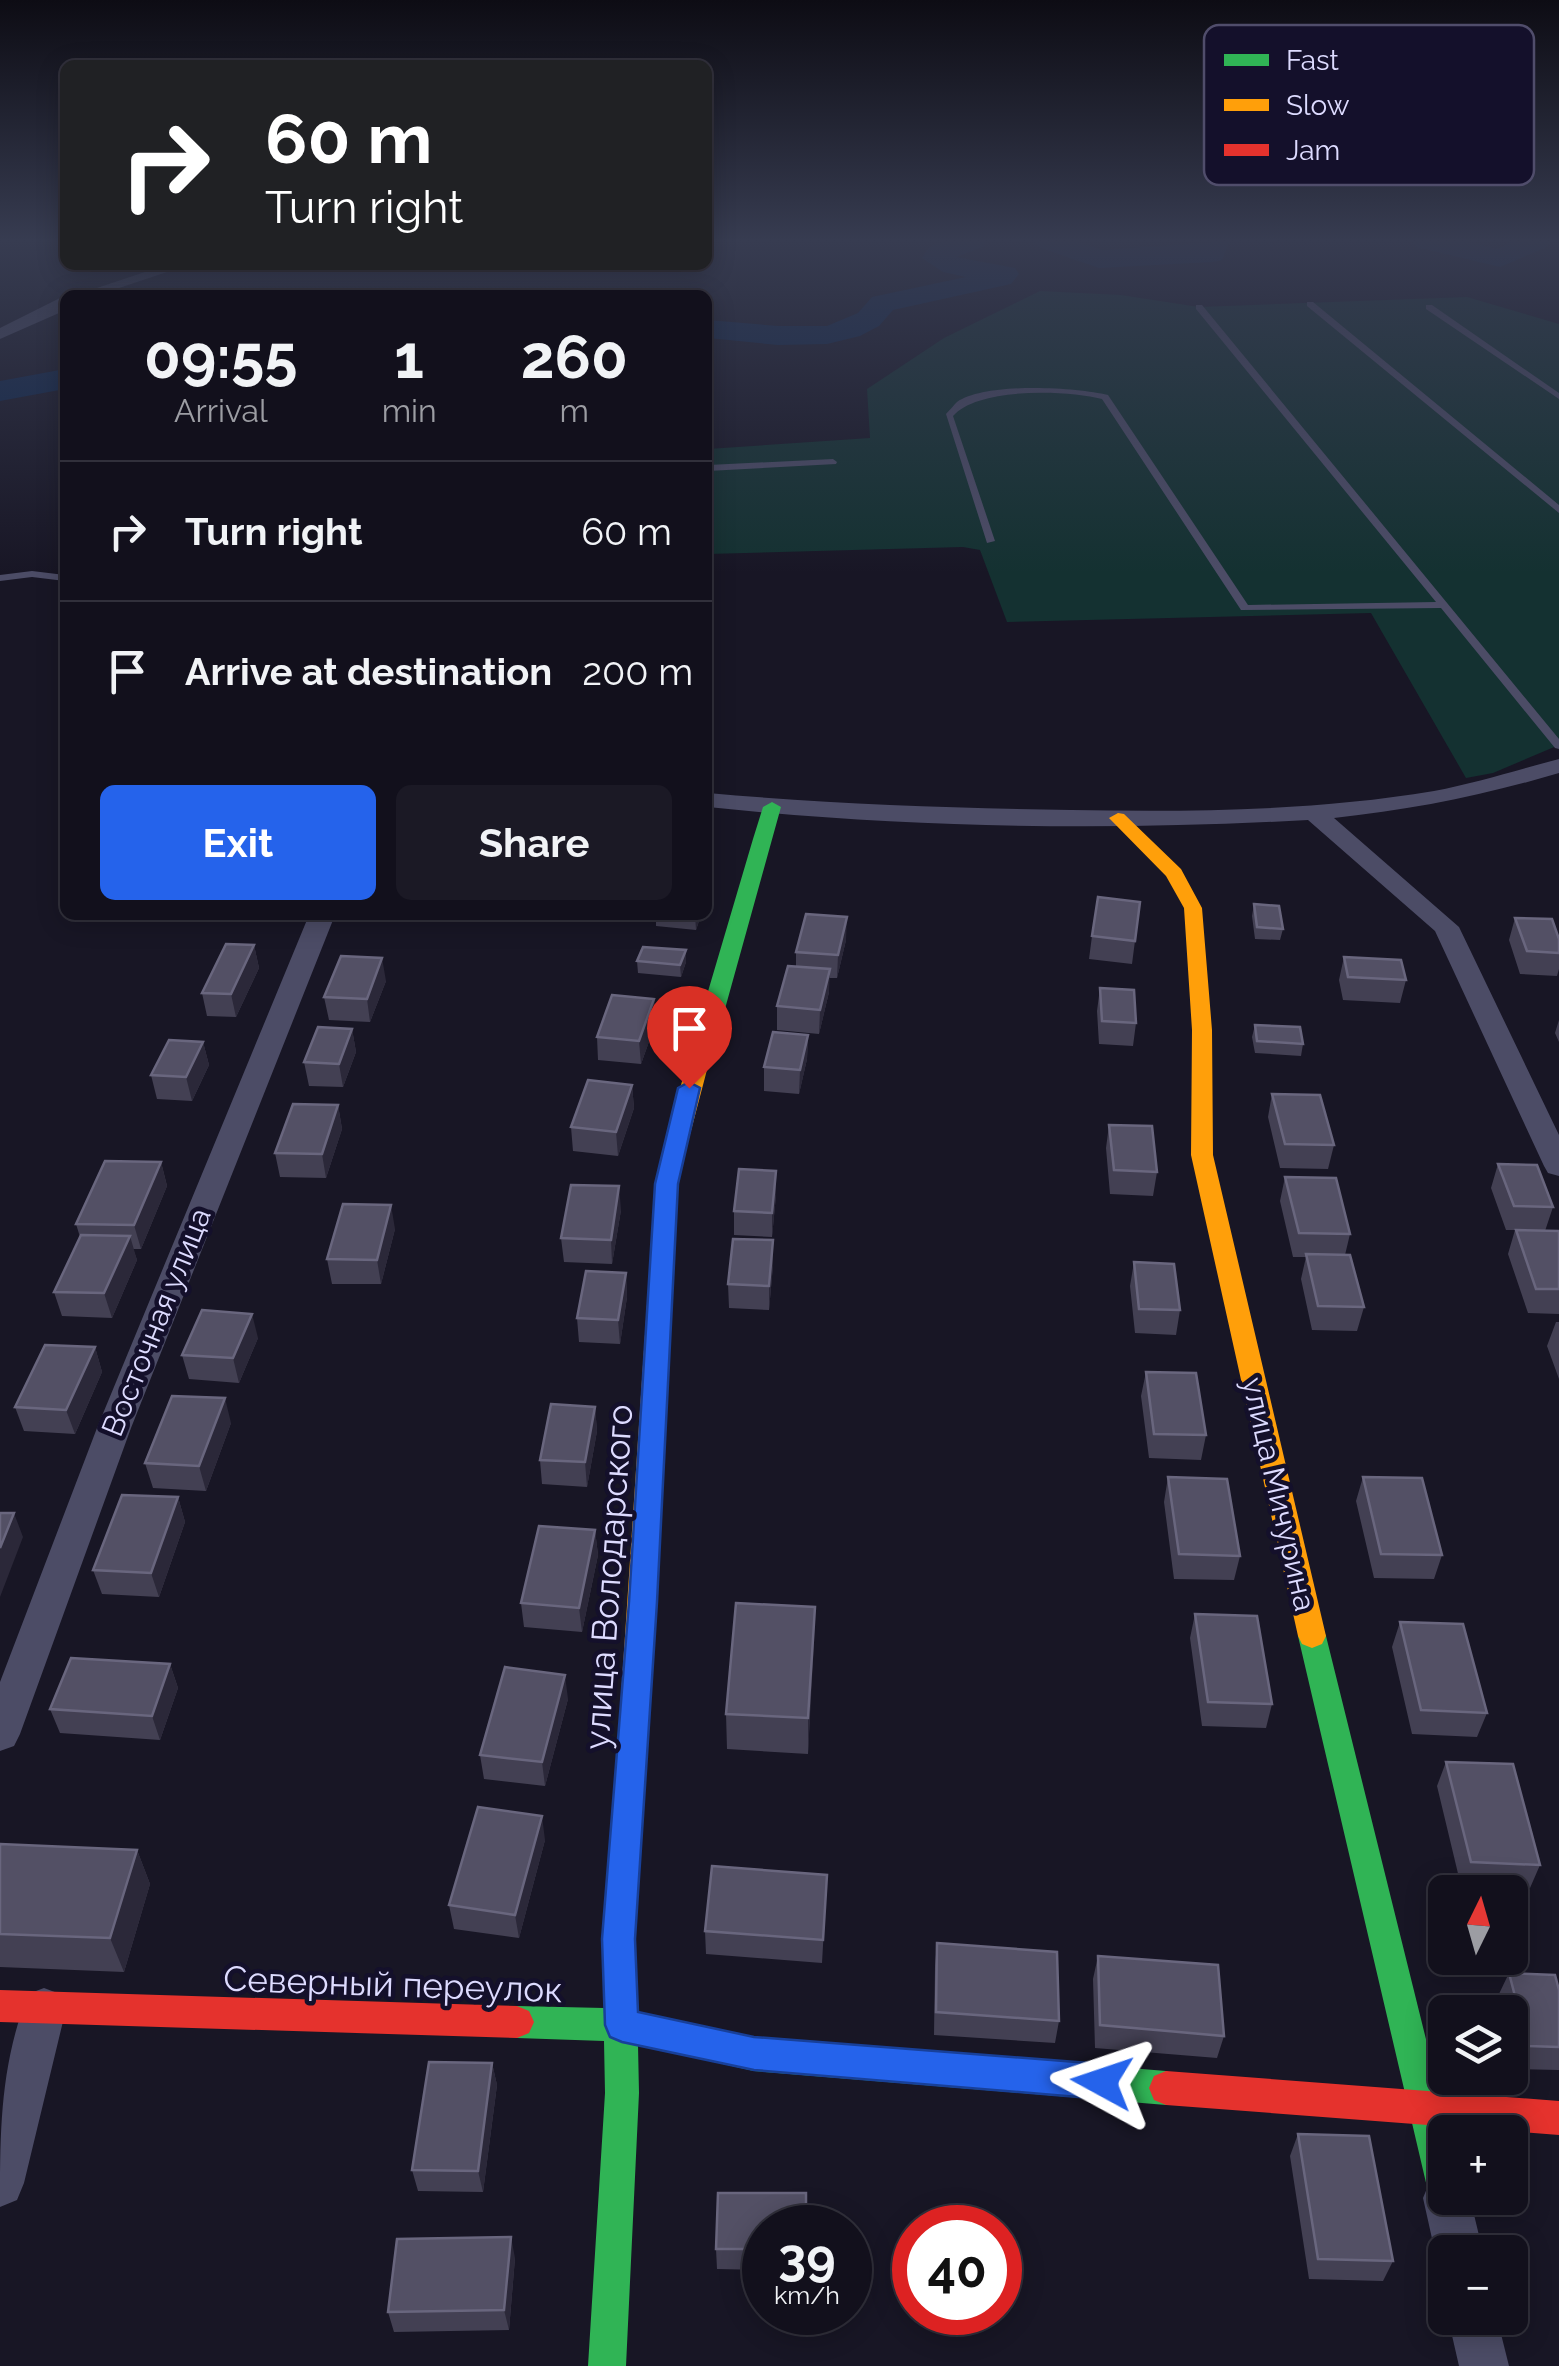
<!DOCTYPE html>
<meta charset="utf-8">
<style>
body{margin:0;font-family:Raleway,sans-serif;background:#1b1925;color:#f1f3f6;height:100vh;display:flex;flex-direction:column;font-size:38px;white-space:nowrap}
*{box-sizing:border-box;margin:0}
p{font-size:32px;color:#9c9da3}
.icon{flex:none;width:55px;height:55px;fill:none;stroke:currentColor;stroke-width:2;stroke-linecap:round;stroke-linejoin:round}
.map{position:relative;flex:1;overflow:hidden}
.drawer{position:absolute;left:60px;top:290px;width:652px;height:630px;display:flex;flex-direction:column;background:#12101c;border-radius:15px;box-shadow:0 5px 25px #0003,0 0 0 2px #31303b}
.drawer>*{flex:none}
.banner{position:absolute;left:60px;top:60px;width:652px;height:210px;border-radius:15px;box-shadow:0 5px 25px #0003,0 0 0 2px #31303b;background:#202124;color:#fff;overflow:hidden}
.needle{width:65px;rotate:5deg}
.buttons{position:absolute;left:1428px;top:1875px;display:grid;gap:20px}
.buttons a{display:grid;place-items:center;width:100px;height:100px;border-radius:15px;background:#12101c;box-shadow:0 5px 25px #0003,0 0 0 2px #31303b;font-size:50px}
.speed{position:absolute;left:742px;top:2205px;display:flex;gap:20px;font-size:50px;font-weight:700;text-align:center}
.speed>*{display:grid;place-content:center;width:130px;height:130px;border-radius:50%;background:#12101c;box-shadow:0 5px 25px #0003,0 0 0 2px #31303b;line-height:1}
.speed small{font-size:25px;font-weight:400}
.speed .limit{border:15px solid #d22;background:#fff;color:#111}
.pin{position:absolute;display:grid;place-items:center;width:85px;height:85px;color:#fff;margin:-102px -42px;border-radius:50% 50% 50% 0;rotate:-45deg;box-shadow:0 0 10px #0007}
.pin .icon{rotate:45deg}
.me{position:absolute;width:110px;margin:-55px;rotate:275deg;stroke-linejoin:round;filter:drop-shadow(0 0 8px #0008)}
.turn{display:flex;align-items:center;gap:35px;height:210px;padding:0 40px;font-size:45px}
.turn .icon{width:130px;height:130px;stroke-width:2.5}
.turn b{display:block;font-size:70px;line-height:85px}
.eta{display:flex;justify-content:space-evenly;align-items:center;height:170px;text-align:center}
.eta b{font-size:60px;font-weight:700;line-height:70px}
.primary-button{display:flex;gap:20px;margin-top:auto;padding:20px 40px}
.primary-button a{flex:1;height:115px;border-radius:15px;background:#2563eb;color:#fff;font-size:40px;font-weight:700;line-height:115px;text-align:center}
.primary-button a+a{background:#1b1925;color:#f1f3f6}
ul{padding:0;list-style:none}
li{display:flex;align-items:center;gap:30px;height:140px;padding:0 40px;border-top:2px solid #31303b}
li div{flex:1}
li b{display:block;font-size:38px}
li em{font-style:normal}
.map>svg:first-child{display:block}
.green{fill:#143131}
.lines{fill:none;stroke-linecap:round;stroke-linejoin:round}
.river{fill:#0d254b;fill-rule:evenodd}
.lane{fill:#4c4c66;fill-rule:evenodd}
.street{fill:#4c4c66;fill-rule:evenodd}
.fast{fill:#30b455;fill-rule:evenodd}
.slow{fill:#ff9f0a;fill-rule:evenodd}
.jam{fill:#e5322d;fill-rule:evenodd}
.wall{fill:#434053}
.shaded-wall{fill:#2b2839}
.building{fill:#535065;stroke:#69667e;stroke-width:2.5}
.route{fill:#2563eb;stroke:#184099;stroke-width:2.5}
.labels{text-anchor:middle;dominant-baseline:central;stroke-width:9;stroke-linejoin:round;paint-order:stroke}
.street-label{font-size:30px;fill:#dddbff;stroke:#14102b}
.near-street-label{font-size:35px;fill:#dddbff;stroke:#14102b}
.key{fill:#14102b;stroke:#504d6b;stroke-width:2.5}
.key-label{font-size:28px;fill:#dddbff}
</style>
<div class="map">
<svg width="1559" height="2366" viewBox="0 0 1559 2366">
<rect width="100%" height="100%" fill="#181625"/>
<path class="green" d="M1040 291 1121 295 1199 307 1467 297 1559 324V745L1493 773 1466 778 1371 613 1007 622 980 550 963 547 708 554V449L870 438 867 389 944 338Z"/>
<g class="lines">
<path class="river" d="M945 241H987L983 247 956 257 1015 268 1019 274 1011 284 893 310 879 326 860 336 827 344 778 345 708 338V320L778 326H827L858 313 872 297 966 277 943 272 922 258 929 247Z
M1034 241H1076L1102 250 1230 241 1222 260 1212 262 1099 268 1038 247Z
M1412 241H1464L1497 249 1513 241H1551L1547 247 1500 267 1416 247Z
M65 369V389L0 401V381Z"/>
<path class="lane" d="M1307 302H1313L1559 505V513L1307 306Z
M1196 305H1202L1559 739V749L1555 748 1441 608 1241 610 1102 399C1067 390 978 387 953 416L995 541 987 543 946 414C947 413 955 404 957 402 986 382 1074 387 1108 395L1248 605 1436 602 1196 309Z
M1426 305H1432L1559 393V399L1426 309Z
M833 459 837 462 836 464 708 471V465Z
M32 571 65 575V581L32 577 0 581V575Z"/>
<path class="street" d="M166 265H188L98 295H76Z
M66 295 65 307 59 313 0 339V328Z
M1559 759V773C1485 795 1411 810 1334 818L1459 927 1559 1135V1176L1548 1173 1544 1166 1435 931 1308 820C1109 831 906 828 708 807V793C829 804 950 808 1071 810 1193 812 1314 811 1434 791 1477 783 1517 770 1559 759Z
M309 915H335L131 1428 20 1734 14 1746 0 1751V1682L97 1428Z
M44 1988 60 1994 66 2009 24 2183 17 2200 0 2207C0 2130 0 2067 28 1994Z
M1445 2175V2198H1470L1483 2252H1445V2270L1435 2252 1423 2198 1430 2181Z
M1448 2318H1497L1509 2366H1459Z"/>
<path class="fast" d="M772 802 781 807 718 1034 704 1071H690L686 1066 753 839 763 807Z
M1312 1624 1322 1628 1326 1636 1449 2132H1445V2198H1458L1445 2205 1432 2200 1427 2187 1298 1636 1302 1628Z
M634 1713 644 1717 649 1726 635 1939 637 2012 754 2037 1166 2071 1178 2076 1183 2088 1178 2100 1166 2105 754 2071 638 2045 639 2093 626 2366H588L605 2093 604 2041 517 2038 505 2033 500 2022 505 2011 517 2006 604 2008 603 1939 619 1726 624 1717Z"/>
<path class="slow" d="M1118 813 1124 814 1181 869 1202 908 1212 1030 1213 1155 1326 1636 1322 1644 1312 1648 1302 1644 1298 1636 1191 1155 1192 1030 1184 908 1166 876 1109 818Z
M697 1060 708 1066 677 1184 649 1726 644 1735 634 1739 624 1735 619 1726 655 1184 686 1066Z"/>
<path class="jam" d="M0 1990 517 2006 529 2011 534 2022 529 2033 517 2038 0 2022Z
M1166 2071 1559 2101V2135L1166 2105 1154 2100 1149 2088 1154 2076Z"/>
</g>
<path class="wall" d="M1140 902 1132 964 1089 959 1092 936Z
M1254 904 1283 929 1280 940 1255 939 1252 916Z
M656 915H701L696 930 656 926Z
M1515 918 1559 939V969L1557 976 1520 974 1509 940Z
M846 940 837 978H829V992L819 1034 777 1030V1006L796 967V952Z
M254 945 259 968 236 1017 207 1016 202 993Z
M686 950V962L681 977 638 973 637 961Z
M1344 957 1406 980 1400 1003 1343 1000 1339 980Z
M386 981 370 1022 329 1020 324 997Z
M1100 988 1136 1023 1133 1046 1099 1044 1097 1011Z
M654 999 656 1022 641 1064 598 1060 597 1037Z
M1559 1020V1042L1555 1033Z
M1255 1025 1303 1044 1301 1056 1255 1053 1252 1037Z
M352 1029 356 1052 343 1087 309 1086 304 1062Z
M808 1035 807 1059 799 1094 764 1091V1067Z
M203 1042 209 1065 192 1101 157 1099 151 1075Z
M632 1085 634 1108 618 1156 573 1151 571 1127Z
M1272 1094 1334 1145 1328 1169 1280 1168 1268 1117Z
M338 1105 342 1129 326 1178 280 1177 275 1153Z
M1109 1125 1157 1172 1153 1196 1110 1194 1106 1148Z
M161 1162 167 1186 141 1249H133L137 1260 112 1318 62 1316 54 1292 80 1237 76 1224Z
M1498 1164 1553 1207 1545 1231H1559V1314L1528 1313 1508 1254 1515 1230H1506L1491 1188Z
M776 1171V1195L772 1237 734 1235V1211Z
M1285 1177 1350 1234 1345 1255 1364 1307 1357 1331 1312 1330 1301 1279 1306 1257H1293L1280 1201Z
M621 1210 612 1264 564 1262 561 1238Z
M395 1229 381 1284H332L327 1259Z
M773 1240V1265L769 1310 729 1308 728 1284Z
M1134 1262 1180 1310 1176 1335 1135 1333 1130 1286Z
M626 1273 627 1297 620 1344 579 1342 577 1318Z
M1556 1322H1559V1379L1547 1346Z
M258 1338 239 1383 189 1379 182 1355Z
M95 1347 102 1372 75 1434 24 1431 15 1407Z
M1146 1372 1206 1435 1201 1460 1149 1458 1141 1396Z
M595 1407 597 1431 587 1487 542 1484 540 1460Z
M231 1423 206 1491 153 1488 145 1463Z
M1168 1477 1240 1556 1234 1580 1174 1579 1164 1502Z
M1363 1477 1442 1555 1434 1579 1374 1578 1356 1501Z
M178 1497 185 1522 159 1597 102 1594 93 1570Z
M595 1530 598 1555 582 1632 524 1627 521 1603Z
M815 1607 808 1754 727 1749 726 1714Z
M1195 1614 1272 1704 1266 1728 1202 1726 1190 1638Z
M1400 1622 1487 1713 1477 1737 1412 1734 1392 1647Z
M170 1664 178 1688 160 1740 60 1733 50 1709Z
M568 1699 545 1786 484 1779 480 1755Z
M1446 1762 1540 1865 1530 1888 1461 1886 1437 1786Z
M545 1840 519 1938 454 1929 449 1905Z
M0 1844 137 1850 150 1884 124 1972 0 1967Z
M827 1875 822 1963 706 1954 705 1931Z
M937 1943 1059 2021 1055 2043 934 2035 935 1966Z
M1098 1956 1224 2036 1217 2058 1095 2048 1093 1979Z
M1509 1973 1559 1990V2070L1516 2069 1510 2043V2012H1503L1498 1996Z
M492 2063 497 2085 483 2192 418 2191 412 2170Z
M1298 2134 1393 2261 1383 2281 1309 2279 1290 2156Z
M765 2228V2270L717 2269 716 2249Z
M515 2258 509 2330 394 2332 388 2312Z"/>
<path class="shaded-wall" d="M695 915H701L696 930Z
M847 917 846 940 837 978 838 955Z
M254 945 259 968 236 1017 231 994Z
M686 950V962L681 977 680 965Z
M382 958 386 981 370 1022 367 999Z
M830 969 829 992 819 1034 820 1010Z
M654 999 656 1022 641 1064 639 1041Z
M352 1029 356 1052 343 1087 339 1064Z
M808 1035 807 1059 799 1094 800 1070Z
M203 1042 209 1065 192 1101 186 1077Z
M632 1085 634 1108 618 1156 616 1132Z
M338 1105 342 1129 326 1178 322 1154Z
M161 1162 167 1186 141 1249 134 1225Z
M776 1171V1195L772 1237V1213Z
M619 1186 621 1210 612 1264 611 1240Z
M391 1205 395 1229 381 1284 377 1260Z
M130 1236 137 1260 112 1318 104 1293Z
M773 1240V1265L769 1310V1286Z
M626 1273 627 1297 620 1344 618 1320Z
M252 1314 258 1338 239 1383 233 1358Z
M95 1347 102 1372 75 1434 66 1410Z
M225 1398 231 1423 206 1491 199 1466Z
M595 1407 597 1431 587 1487 585 1462Z
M178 1497 185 1522 159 1597 151 1573Z
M14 1513 23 1537 0 1597V1548Z
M595 1530 598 1555 582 1632 579 1608Z
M815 1607 814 1643 808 1754V1718Z
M170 1664 178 1688 160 1740 152 1716Z
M565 1675 568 1699 545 1786 542 1762Z
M542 1816 545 1840 519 1938 515 1915Z
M137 1850 150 1884 124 1972 110 1938Z
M492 2063 497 2085 483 2192 478 2171Z
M511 2237 515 2258 509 2330 504 2310Z"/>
<path class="building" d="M1098 897 1140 902 1135 941 1092 936Z
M1254 904 1279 906 1283 929 1257 927Z
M806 914 847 917 838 955 796 952Z
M1515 918 1552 919 1559 939V953L1527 951Z
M226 944 254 945 231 994 202 993Z
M643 947 686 950 680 965 637 961Z
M341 956 382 958 367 999 324 997Z
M1344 957 1401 960 1406 980 1348 977Z
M788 966 830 969 820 1010 777 1006Z
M1100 988 1134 990 1136 1023 1102 1021Z
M612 995 654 999 639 1041 597 1037Z
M1255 1025 1300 1027 1303 1044 1257 1041Z
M318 1027 352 1029 339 1064 304 1062Z
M773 1032 808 1035 800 1070 764 1067Z
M169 1040 203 1042 186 1077 151 1075Z
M588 1080 632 1085 616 1132 571 1127Z
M1272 1094 1320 1095 1334 1145 1285 1144Z
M293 1104 338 1105 322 1154 275 1153Z
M1109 1125 1152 1126 1157 1172 1114 1170Z
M105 1161 161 1162 134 1225 76 1224Z
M1498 1164 1537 1165 1553 1207 1514 1206Z
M739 1169 776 1171 772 1213 734 1211Z
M1285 1177 1336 1178 1350 1234 1299 1233Z
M571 1185 619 1186 611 1240 561 1238Z
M343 1204 391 1205 377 1260 327 1259Z
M1516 1230 1559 1231V1289H1536Z
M81 1235 130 1236 104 1293 54 1292Z
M733 1239 773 1240 769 1286 728 1284Z
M1306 1254 1350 1255 1364 1307 1318 1306Z
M1134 1262 1174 1264 1180 1310 1139 1309Z
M586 1271 626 1273 618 1320 577 1318Z
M202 1310 252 1314 233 1358 182 1355Z
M45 1345 95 1347 66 1410 15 1407Z
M1146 1372 1196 1373 1206 1435 1154 1434Z
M172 1396 225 1398 199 1466 145 1463Z
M551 1404 595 1407 585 1462 540 1460Z
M1168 1477 1227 1479 1240 1556 1179 1554Z
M1363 1477 1422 1478 1442 1555 1381 1554Z
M122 1495 178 1497 151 1573 93 1570Z
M0 1513H14L0 1548Z
M539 1526 595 1530 579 1608 521 1603Z
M736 1603 815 1607 808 1718 726 1714Z
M1195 1614 1257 1616 1272 1704 1208 1702Z
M1400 1622 1463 1624 1487 1713 1421 1710Z
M71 1658 170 1664 152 1716 50 1709Z
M505 1667 565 1675 542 1762 480 1755Z
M1446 1762 1513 1764 1540 1865 1471 1862Z
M478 1807 542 1816 515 1915 449 1905Z
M0 1844 137 1850 110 1938 0 1934Z
M712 1866 827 1875 823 1940 705 1931Z
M937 1943 1057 1952 1059 2021 936 2012Z
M1098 1956 1218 1965 1224 2036 1100 2025Z
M1509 1973 1555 1975 1559 1990V2047L1528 2046Z
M429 2062 492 2063 478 2171 412 2170Z
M1298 2134 1369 2136 1393 2261 1318 2259Z
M718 2193H806V2228H765V2249H716Z
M511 2237 504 2310 388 2312 397 2239Z"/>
<linearGradient id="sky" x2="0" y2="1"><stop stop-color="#0d0c14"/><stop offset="0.42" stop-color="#373c51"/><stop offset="1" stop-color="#373c51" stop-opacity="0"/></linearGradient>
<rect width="1559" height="573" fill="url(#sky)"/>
<path class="route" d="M689 1082 700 1088 678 1184 657 1602 635 1939 638 2012 754 2037 1102 2064 1114 2069 1119 2082 1114 2094 1102 2099 754 2070 622 2042 610 2037 605 2025 602 1939 629 1602 655 1184 678 1088Z"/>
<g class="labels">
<g class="street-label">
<text transform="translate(156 1322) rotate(-68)">Восточная улица</text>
<text transform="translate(1279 1494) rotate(77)">улица Мичурина</text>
</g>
<g class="near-street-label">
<text transform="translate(608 1577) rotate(-86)">улица Володарского</text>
<text transform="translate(393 1984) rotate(2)">Северный переулок</text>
</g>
</g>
<rect x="1204" y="25" width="330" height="160" rx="15" class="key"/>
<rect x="1224" y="54" width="45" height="12" fill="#30b455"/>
<rect x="1224" y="99" width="45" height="12" fill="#ff9f0a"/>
<rect x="1224" y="144" width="45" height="12" fill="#e5322d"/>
<g class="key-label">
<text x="1286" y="70">Fast</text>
<text x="1286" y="115">Slow</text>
<text x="1286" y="160">Jam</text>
</g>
</svg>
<div class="buttons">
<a><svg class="needle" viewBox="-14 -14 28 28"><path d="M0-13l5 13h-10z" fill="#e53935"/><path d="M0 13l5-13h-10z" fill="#9c9da3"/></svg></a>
<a><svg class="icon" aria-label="layers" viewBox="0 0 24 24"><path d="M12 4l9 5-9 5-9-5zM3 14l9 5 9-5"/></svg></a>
<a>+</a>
<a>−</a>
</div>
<div class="speed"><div>39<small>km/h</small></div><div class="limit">40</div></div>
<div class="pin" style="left:689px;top:1088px;background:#d93025"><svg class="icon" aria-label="arrive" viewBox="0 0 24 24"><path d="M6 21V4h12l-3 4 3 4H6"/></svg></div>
<svg class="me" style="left:1102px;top:2082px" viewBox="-20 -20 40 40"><path d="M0-17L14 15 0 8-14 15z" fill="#2563eb" stroke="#fff" stroke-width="4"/></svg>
<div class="banner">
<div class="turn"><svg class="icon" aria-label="right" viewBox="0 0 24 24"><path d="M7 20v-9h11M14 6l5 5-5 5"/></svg><div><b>60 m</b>Turn right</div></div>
</div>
<section class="drawer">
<div class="eta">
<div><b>09:55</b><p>Arrival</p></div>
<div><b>1</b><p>min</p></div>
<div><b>260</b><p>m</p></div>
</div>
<ul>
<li><svg class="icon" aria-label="right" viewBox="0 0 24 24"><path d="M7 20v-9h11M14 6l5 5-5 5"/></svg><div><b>Turn right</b></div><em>60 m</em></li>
<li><svg class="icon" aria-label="arrive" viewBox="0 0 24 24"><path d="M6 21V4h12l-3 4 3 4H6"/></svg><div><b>Arrive at destination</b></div><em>200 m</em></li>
</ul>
<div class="primary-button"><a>Exit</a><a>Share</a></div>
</section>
</div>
